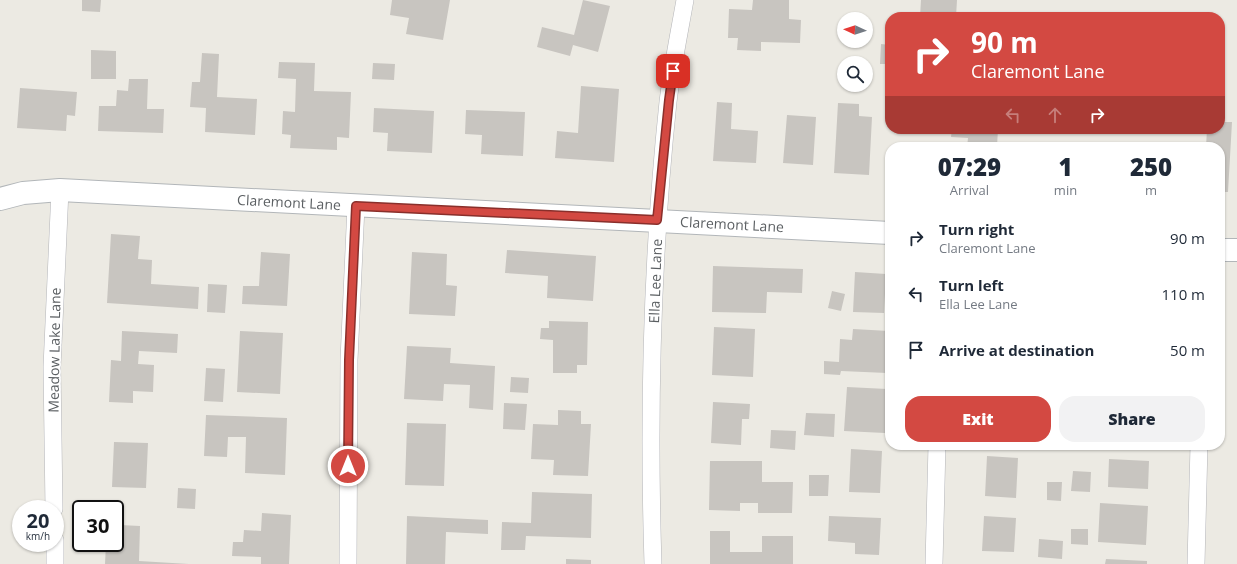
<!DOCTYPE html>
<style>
body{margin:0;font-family:"Open Sans",sans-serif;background:#f2f2f3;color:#1f2937;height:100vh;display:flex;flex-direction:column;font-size:15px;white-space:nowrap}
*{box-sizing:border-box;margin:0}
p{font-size:13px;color:#747a83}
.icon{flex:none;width:22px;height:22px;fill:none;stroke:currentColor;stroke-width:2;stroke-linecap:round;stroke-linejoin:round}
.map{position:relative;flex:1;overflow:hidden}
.drawer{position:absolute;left:885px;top:142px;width:340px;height:308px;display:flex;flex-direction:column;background:#fff;border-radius:16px;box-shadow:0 1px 3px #0004}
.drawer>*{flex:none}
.hud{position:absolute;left:885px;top:12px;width:340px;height:122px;border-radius:16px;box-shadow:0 1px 3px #0004;background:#d34942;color:#fff;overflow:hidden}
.needle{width:26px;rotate:273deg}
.tools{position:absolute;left:837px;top:12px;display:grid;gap:8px}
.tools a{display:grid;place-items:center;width:36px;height:36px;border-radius:50%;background:#fff;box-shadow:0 1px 3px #0004;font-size:20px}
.speed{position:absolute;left:12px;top:500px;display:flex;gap:8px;font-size:20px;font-weight:700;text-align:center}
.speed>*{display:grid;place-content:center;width:52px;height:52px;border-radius:50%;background:#fff;box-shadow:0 1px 3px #0004;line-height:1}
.speed small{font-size:10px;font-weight:400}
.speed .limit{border:2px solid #111;border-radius:6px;background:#fff;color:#111}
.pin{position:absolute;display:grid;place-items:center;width:34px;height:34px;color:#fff;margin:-17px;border-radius:8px;box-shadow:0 2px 6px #0006}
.me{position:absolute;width:44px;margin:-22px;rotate:0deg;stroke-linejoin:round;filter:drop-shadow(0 0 3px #0008)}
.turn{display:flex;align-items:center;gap:14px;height:84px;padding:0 20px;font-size:18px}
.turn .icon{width:52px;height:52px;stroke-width:2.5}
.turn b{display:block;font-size:28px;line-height:34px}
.lanes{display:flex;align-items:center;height:38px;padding:0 20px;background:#0003;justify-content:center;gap:20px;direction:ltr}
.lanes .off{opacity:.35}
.eta{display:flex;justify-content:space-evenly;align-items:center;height:68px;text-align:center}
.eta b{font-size:24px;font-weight:800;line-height:28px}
.action{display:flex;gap:8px;margin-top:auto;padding:8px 20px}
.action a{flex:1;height:46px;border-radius:16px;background:#d34942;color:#fff;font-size:16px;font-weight:800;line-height:46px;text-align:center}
.action a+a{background:#f2f2f3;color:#1f2937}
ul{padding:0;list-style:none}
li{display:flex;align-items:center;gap:12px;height:56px;padding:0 20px}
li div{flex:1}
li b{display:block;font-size:15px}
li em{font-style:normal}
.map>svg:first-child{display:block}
.building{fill:#c8c5c0}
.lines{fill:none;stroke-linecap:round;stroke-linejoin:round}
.street-casing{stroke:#b4b5b9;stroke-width:18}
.secondary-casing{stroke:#b2b6b9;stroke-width:24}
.street{stroke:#fff;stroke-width:17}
.secondary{stroke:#fff;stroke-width:22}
.route-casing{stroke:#892f2b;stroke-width:10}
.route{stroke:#d34942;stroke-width:7}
.labels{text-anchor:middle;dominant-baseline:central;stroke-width:3;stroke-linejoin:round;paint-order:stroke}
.street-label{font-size:14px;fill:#5b5f62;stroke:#fff}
</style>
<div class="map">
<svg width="1237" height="564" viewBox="0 0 1237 564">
<rect width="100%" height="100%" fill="#eceae3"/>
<path class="building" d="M82 0H101L100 12 82 11Z
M392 0H450L443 40 406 34 409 18 390 15Z
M583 0 610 6 598 52 573 45 570 56 537 47 542 27 574 35Z
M753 0H789V19L801 20 800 43 761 42V51L737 50 738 38H728L729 9 752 10Z
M921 0H957L956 17H920Z
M881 44 890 45V64H880Z
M91 50 116 51V79H91Z
M202 53 219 54 217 97 257 99 255 135 205 132 206 108 190 107 192 82H200Z
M279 62 315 63 314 91 351 92 349 138 337 137V150L290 148 291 135 282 134 283 111 295 112 296 79 278 78Z
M373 63 395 64 394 80 372 79Z
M129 79H148L147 109H164L163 133 98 131 99 106H116L117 90 128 91Z
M581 86 619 89 614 162 555 158 557 131 578 133Z
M20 88 77 92 75 116 67 115 66 131 17 128Z
M717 102 732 103 731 129 758 131 756 163 713 161Z
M838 103 859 104V116L872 117 869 175 834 173Z
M374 108 434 111 432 153 387 151 388 133 373 132Z
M466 110 525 112 523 156 481 154 482 135 465 134Z
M787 115 816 117 813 165 783 163Z
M1220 122H1232L1228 192H1220V147H1206L1207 129H1220Z
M952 129H998L997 147H967L968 138 951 137Z
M111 234 140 236 138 259 152 260 151 284 199 287 198 309 107 303Z
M507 250 596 256 593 301 547 298 548 276 505 273Z
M261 252 290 254 287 306 242 304 243 286H259Z
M412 252 447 254 446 285 457 286 455 316 409 314Z
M713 266 803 269 802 293 767 292 766 313 712 312Z
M855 272 886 274 884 313 853 312Z
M208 284 227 285 225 313 207 312Z
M832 291 845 294 841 311 828 308Z
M549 321 588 322 587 365H577V373H553V340L540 339 541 328H549Z
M714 327 755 329 753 377 712 375Z
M853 329 889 331 887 373 841 371 840 375 824 374V361L839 362 840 339 852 340Z
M122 331 178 334 177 353 139 351 138 364 154 365 153 392 133 391V403L109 402 111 360 121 361Z
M240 331 283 333 280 394 237 392Z
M407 346 451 348 450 363 495 366 493 410 469 408 470 385 444 384 443 401 404 399Z
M206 368 225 369 223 402 204 401Z
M511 377 529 378 528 393 510 392Z
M847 387 887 389 885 433 844 431Z
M713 402 750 404 749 419H742L741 445 711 443Z
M504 403 527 404 525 430 503 429Z
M558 410 581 411V424H591L588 476 553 475 554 460 531 459 533 424 558 425Z
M806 413 835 414 834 437 804 435Z
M206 415 287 418 285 475 245 473 246 437H228L227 457 204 456Z
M407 423 446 424 444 486 405 485Z
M771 430 796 431 795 450 770 448Z
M114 442 148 443 146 488 112 487Z
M851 449 882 451 880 493 849 492Z
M987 456 1018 458 1016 498 985 496Z
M1109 459 1149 461 1148 489 1108 487Z
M710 461H762V482H793L792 513H758V503H740V511L709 510Z
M1073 471 1091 472 1090 492 1071 491Z
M809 475H829L828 496H809Z
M1047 482H1062L1061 501 1047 500Z
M178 488 196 489 195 509 177 508Z
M532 492 592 494 591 538 526 536 525 550H501L502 522 531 523Z
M1100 503 1148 506 1146 545 1098 542Z
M262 513 291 515 289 564H261V557L232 556 233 542H243L244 530 261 531Z
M407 516 488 520V534L446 532 445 564H406Z
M829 516 881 518 879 555 855 554V543L828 541Z
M984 516 1016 518 1014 552 982 551Z
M120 525 140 526 139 561 189 564H105L106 543H115V535H119Z
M1071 529H1088V545L1071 544Z
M710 531H730V552H762V536H793V564H710Z
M1039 539 1063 541 1062 559 1038 557Z
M566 559 591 560V564H566Z
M1106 559 1147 561V564H1105Z"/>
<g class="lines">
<g class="street-casing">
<path id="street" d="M54 509 52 367 60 190
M55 540V564
M348 564 349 360 356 206
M653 564C648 410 652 255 668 102 672 68 679 34 685 0
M934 564 937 445
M1196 564 1199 445"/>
</g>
<g class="secondary-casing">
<path id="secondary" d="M0 199 23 193 60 190 890 233
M1220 250H1237"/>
</g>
<use href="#street" class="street"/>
<use href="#secondary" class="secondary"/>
</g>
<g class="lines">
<g class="route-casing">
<path id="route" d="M348 466 349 360 356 206 657 220 669 100 673 71"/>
</g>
<use href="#route" class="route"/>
</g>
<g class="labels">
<g class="street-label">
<text transform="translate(289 202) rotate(3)">Claremont Lane</text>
<text transform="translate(732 224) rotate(3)">Claremont Lane</text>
<text transform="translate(655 281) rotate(-88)">Ella Lee Lane</text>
<text transform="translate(54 350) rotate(-89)">Meadow Lake Lane</text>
</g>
</g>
</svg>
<div class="tools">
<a><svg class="needle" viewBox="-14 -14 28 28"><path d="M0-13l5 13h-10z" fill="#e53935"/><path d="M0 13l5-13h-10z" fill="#747a83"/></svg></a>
<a><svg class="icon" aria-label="search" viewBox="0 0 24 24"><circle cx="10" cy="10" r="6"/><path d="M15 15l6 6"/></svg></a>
</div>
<div class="speed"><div>20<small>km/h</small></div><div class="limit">30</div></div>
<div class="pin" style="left:673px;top:71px;background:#d93025"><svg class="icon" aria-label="arrive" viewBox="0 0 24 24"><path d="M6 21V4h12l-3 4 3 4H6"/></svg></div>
<svg class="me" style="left:348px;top:466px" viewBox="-20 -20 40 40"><circle r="17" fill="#d34942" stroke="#fff" stroke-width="3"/><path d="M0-11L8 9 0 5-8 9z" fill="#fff"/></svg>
<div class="hud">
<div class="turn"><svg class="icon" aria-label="right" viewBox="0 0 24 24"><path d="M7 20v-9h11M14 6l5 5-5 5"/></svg><div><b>90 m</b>Claremont Lane</div></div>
<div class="lanes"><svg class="icon off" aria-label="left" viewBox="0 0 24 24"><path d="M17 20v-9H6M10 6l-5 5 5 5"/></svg><svg class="icon off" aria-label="ahead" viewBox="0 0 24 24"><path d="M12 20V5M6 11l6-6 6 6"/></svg><svg class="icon" aria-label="right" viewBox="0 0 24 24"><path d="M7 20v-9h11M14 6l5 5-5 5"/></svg></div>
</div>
<section class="drawer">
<div class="eta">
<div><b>07:29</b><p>Arrival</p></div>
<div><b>1</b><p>min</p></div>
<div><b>250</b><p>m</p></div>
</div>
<ul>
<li><svg class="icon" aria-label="right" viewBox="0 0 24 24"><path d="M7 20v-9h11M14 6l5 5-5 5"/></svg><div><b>Turn right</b><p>Claremont Lane</p></div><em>90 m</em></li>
<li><svg class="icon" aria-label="left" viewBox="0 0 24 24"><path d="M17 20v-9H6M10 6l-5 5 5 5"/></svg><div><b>Turn left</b><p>Ella Lee Lane</p></div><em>110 m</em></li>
<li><svg class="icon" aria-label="arrive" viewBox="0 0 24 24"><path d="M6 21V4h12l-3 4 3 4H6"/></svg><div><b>Arrive at destination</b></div><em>50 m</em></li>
</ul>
<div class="action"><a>Exit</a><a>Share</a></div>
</section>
</div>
